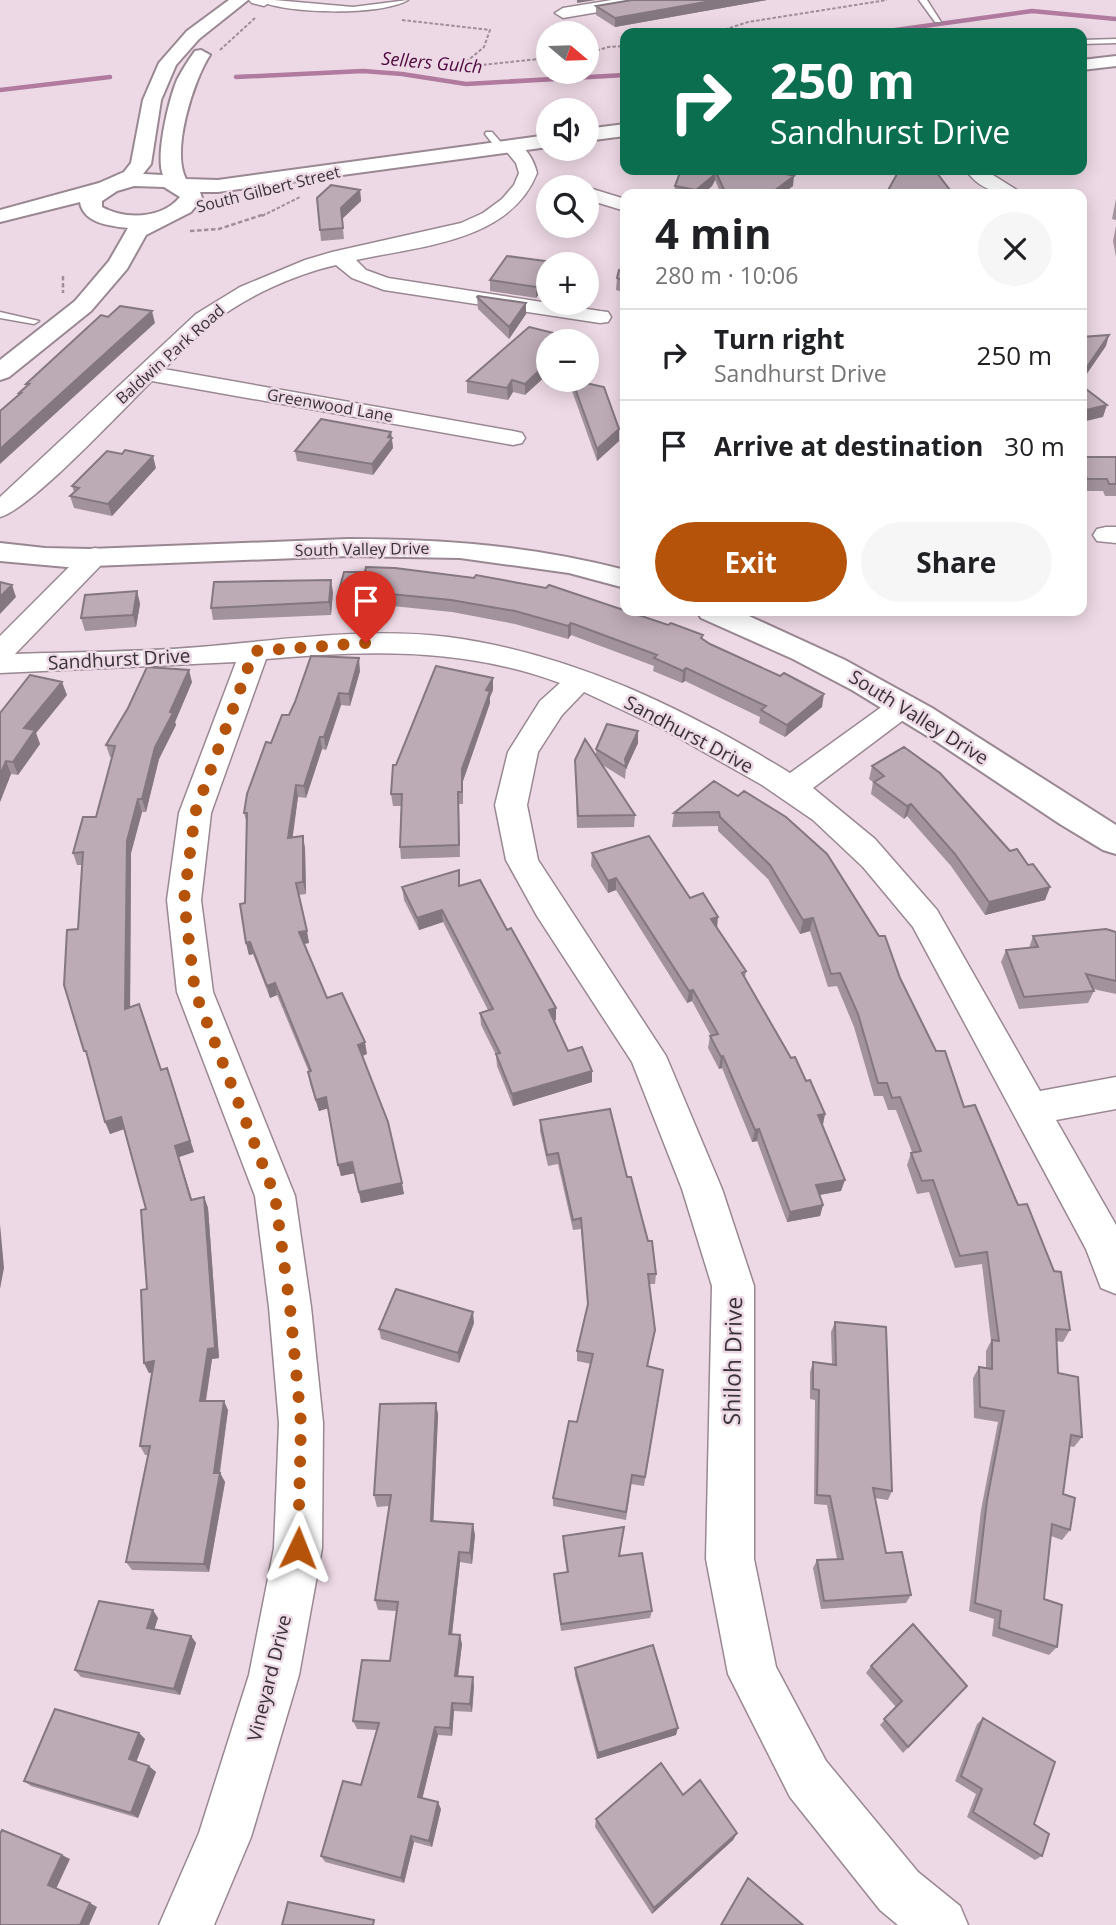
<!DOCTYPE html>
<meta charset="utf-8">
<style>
body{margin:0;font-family:"Open Sans",sans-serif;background:#f6f6f6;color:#202124;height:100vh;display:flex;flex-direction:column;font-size:26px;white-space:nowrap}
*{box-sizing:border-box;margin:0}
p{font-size:23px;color:#757577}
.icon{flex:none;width:38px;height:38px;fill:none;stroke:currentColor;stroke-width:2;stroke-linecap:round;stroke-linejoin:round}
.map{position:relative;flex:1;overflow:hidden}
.sheet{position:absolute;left:620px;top:189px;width:467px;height:427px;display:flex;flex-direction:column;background:#fff;border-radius:14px;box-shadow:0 4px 18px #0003}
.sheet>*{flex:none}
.hud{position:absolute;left:620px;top:28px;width:467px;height:147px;border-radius:14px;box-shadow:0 4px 18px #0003;background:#0b6e4f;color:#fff;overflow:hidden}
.needle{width:46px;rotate:109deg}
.fabs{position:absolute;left:536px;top:21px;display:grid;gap:14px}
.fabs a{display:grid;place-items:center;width:63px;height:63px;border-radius:50%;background:#fff;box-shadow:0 4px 18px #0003;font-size:35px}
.pin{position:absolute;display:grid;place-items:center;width:60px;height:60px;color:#fff;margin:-72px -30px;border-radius:50% 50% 50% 0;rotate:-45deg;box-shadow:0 0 7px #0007}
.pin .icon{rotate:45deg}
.me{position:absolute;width:77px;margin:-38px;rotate:2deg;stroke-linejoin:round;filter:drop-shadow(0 0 5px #0008)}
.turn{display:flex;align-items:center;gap:24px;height:147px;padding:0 35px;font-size:32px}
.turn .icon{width:91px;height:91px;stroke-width:2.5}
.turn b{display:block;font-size:49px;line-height:60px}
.round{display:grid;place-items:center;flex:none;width:74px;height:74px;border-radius:37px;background:#f6f6f6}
.head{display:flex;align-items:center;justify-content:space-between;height:119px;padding:0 35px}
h1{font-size:42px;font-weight:700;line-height:52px}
.action{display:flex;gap:14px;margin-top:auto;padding:14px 35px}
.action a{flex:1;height:80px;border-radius:42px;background:#b45309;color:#fff;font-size:28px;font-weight:700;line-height:80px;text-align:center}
.action a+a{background:#f6f6f6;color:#202124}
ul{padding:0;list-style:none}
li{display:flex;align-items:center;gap:21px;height:91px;padding:0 35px;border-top:2px solid #e0e0e0}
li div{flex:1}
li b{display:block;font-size:26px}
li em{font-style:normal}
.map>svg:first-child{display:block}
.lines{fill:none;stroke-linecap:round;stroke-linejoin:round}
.stream{stroke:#b17a9f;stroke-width:4.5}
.lane-casing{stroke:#998792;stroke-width:3}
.street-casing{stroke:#998792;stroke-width:3}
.secondary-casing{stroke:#998792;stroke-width:4}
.path-far1{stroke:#9d8e97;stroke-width:2;stroke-dasharray:3.5 2;stroke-linecap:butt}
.path{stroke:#9d8e97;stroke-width:2.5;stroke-dasharray:4.5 2.5;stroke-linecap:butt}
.lane{fill:#fff;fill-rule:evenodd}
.street{fill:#fff;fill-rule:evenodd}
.secondary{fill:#fff;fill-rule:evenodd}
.wall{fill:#a2929c}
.shaded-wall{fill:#84777f}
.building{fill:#bcaab5;stroke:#84777f;stroke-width:2}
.route{stroke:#b45309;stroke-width:12;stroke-dasharray:0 21.6}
.labels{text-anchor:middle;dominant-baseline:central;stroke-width:5;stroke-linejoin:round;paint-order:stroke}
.far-street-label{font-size:16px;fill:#393236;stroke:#edd9e5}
.far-water-label{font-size:18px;font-style:italic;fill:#4c073c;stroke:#edd9e5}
.street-label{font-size:19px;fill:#393236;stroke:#edd9e5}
.near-street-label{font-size:23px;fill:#393236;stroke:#edd9e5}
</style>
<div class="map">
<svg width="1116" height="1925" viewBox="0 0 1116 1925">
<rect width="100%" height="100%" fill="#edd9e5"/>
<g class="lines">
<path class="stream" d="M874 33 1032 11 1116 19
M236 77 363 71 402 74 466 84 625 75
M0 90 110 77"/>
<g class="lane-casing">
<path id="lane" d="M274 0 353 7 408 0C382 16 286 14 260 1Z
M919 0H927L941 22H935Z
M1116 39V43L1082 44V40Z
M486 132H492L505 147 503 149H497L485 134Z
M0 312 39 321 34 324 0 318Z"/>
</g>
<g class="street-casing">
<path id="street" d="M249 0H271L272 1 264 6 252 3Z
M612 0H647L639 5 563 18 555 13 563 8Z
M511 141C525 144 534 160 537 173 510 242 419 246 356 260L366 270 388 278 600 311 608 312 611 317 608 322 600 323 384 290 352 278 336 265C293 275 247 296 212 323 195 337 180 354 164 369L513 431 522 433 525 438 522 443 513 445 152 381C124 408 31 509 0 517V497L196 314 240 287 305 260 332 252 461 223 483 213 502 199 514 185 519 173 516 163 502 146Z
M966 170H985L1023 194C1000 195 979 190 966 170Z
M586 187 625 199V211L586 199Z
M1106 527H1116V543L1097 541 1093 535 1097 529Z
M95 548 104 550 108 556 104 562 15 654C77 652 139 652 200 647 282 640 366 627 448 637 571 653 686 709 790 773L894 698 904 695 914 698 919 705 914 712 813 788 875 839 937 910 1040 1091 1116 1077V1109L1056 1120 1116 1225V1294L1101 1288 1086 1249 913 927 863 867 813 820 762 785 665 730 584 692 562 715 538 752 527 805 538 860 666 1056 722 1189 754 1286V1559L776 1667 826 1761 918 1872 960 1906 968 1925H898L880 1910 790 1797 728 1674 706 1559 712 1286 682 1189 632 1062 537 916 506 860 495 805 508 752 540 701 560 683C463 647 366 650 266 659L211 813 201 900 213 992 295 1196 311 1307 323 1423 322 1548 299 1675 251 1837 214 1925H159L199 1833 249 1675 274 1548 279 1423 269 1307 255 1196 177 992 167 900 179 813 236 662 0 673V636L86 550Z"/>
</g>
<g class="secondary-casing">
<path id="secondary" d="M229 0H248L199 39 176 65 161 100 151 164 143 174 163 175C155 156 169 99 177 80 182 70 188 61 195 51L201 50 210 55C193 81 171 151 186 179L218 180 548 135V147L218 192H200L202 198 191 212 146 235 127 269 91 311 9 377 0 380V360L75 301 109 261 128 228C110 226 83 223 80 202L0 222V210L99 183 124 172 131 163 143 100 159 63 187 31ZM134 186 164 187 180 197C162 219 125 220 102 207V201L117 191Z
M1116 56V66L1082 70V60Z
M625 124V136L586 141V129Z
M348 539C445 539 531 546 625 570V588L569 573 460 558 348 556 67 567 0 561V543L45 548 90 549Z
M697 611H738L845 660 932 708 1116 825V854L1103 850 1060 824 937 742 852 690 793 659 701 618Z"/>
</g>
<path class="path-far1" d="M402 20 490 30 484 47 466 62 472 66 548 58
M714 33 748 22 887 0
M220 50 255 18
M586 54 608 47 625 46
M262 216 300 197"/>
<path class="path" d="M190 231 219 229 265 214
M63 276V293"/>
<use href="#lane" class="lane"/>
<use href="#street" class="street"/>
<use href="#secondary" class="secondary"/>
</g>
<path class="wall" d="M632 0H767L615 27 596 15V6Z
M681 170H770L793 186 782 194H721L715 180 712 186 703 194H674L675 186Z
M360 190 361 201 342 219 344 239 321 241 317 198Z
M1116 199V220L1112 219Z
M1116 226V257L1113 241Z
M553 262 536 298 490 291V280Z
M625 271V293L616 290 617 278Z
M477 297 526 314 509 339 478 309Z
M529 327 525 395 513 392 508 400 467 393V381Z
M572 380 619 441 597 461 572 391Z
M391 432 393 448 373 475 297 461 295 451Z
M1082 457H1116V496H1105L1103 491H1083L1082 488Z
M156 468 112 516 74 508 70 496 74 492 72 486Z
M344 572 703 640 822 707 785 737 759 723 760 717 685 681 682 683 653 671 654 666 571 635 568 639 515 624 452 612 392 606 391 612 339 610 337 598Z
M137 591 140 604 136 627 85 631 81 618Z
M333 592 331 615 213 620 211 608Z
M360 671 350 706 341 705 326 750 322 749 306 798 298 797 292 837 303 836 305 849 306 894 299 895 309 943 304 944 327 998 367 1054 363 1056 404 1194 361 1203 355 1173 341 1176 328 1108 319 1111 310 1084 308 1072H309L277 995 270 998 253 954 249 955 246 943 247 824 244 813 271 743 289 715Z
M192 682 175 722 176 725 159 759 146 812H142L131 853 130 1007 161 1070 171 1079 194 1152 179 1157 192 1199 204 1197 208 1208 219 1358 212 1359 206 1401 228 1410 220 1473 225 1482 209 1572 132 1570 126 1562 148 1455H145L140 1446 152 1372 149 1373 144 1363 147 1289 146 1209 125 1129 110 1134 89 1063 78 929 82 865H77L73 853 96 817 112 757H110L106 745Z
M493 690 490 697V703L463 781V804H459L460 857 401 859 400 847 401 806H393L391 794 396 765Z
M67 695 36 733 40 744 18 775 11 774 0 802V713Z
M638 731V743L626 769 625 779 601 764 635 815 634 827 577 828 575 760 596 756V749Z
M872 766 1010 851 1028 865 1050 887 1045 900 985 915 951 866 907 816 904 819 871 794 873 782 869 779Z
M714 781 900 978 964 1107 1070 1330 1063 1342 1056 1341 1058 1373 1082 1437 1074 1447 1069 1446 1063 1494 1070 1530 1062 1540 1051 1536 1044 1599 1057 1647 1049 1655 992 1636 994 1619 969 1611 981 1510 998 1422 974 1418 973 1378 979 1367 986 1368V1351L991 1341 982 1264 955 1268 929 1192 917 1194 907 1165 911 1153 912 1152 896 1110H888L883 1096H874L854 1027 837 986 828 987 810 931 800 934 768 879 718 831V826L672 827 674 813Z
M592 853 690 898 717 928 746 971 745 978 791 1058 825 1114 822 1125 841 1191 820 1195 823 1205 820 1216 787 1222 757 1141 752 1142 722 1068 719 1069 708 1048 710 1036H711L692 1001 687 1003 616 890 608 893 591 866Z
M460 886 556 1020H554L568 1051 592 1071V1082L513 1106 497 1066 496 1055 481 1025 480 1013 488 1010 443 922 419 930 404 900 402 887Z
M1116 932V994L1093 989 1094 991 1088 1003 1019 1009 1001 962 1006 950 1029 948 1033 936Z
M540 1120 627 1177 656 1274 655 1284H649L655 1330 648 1366 663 1370 644 1486 631 1484 626 1520 553 1506V1498L577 1422 591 1364 577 1361V1351L588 1307 581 1229 573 1230 558 1164 548 1166 540 1131Z
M835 1322 892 1491 888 1500 875 1498 886 1553 911 1595 906 1603 821 1609 813 1568 817 1560 837 1559 827 1505 814 1504 815 1400 810 1399V1372L813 1362 832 1364 831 1332Z
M474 1323 459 1363 381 1339 379 1329Z
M436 1403 438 1415 433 1521 475 1535 472 1564 460 1562 452 1634 462 1644 458 1676 474 1686 472 1712 454 1711 452 1736 438 1735 422 1798 441 1809 432 1847 414 1842 404 1883 325 1862 321 1856 361 1785 377 1730 357 1729 353 1721 390 1661 397 1611 378 1610 375 1600 389 1506 377 1507 374 1495Z
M563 1536 620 1556 652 1611 650 1618 561 1631 554 1574 567 1572 563 1545Z
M158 1618 154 1630 191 1636 196 1643 180 1695 81 1677 75 1670Z
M871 1666 967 1686 903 1753 880 1725 896 1707 866 1673Z
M575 1668 676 1735 597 1759 575 1675Z
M983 1718 1034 1824 1042 1856 1035 1860 967 1817 976 1794 955 1781 977 1724Z
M139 1733 145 1739 136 1762 156 1772 138 1818 31 1786 24 1781Z
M683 1795 737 1833 733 1840 652 1914 595 1827 596 1819Z"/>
<path class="shaded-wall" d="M577 0H596L577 3Z
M717 0H767L615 27V18Z
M715 170V180L712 186 703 194H695L696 190Z
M794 176 793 186 782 194H770Z
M360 190 361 201 342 219 341 208Z
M548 270V281L536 298V287Z
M526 303V314L509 339V327Z
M152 311 155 323 0 464V449Z
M1109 335 1106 346 1082 381V374Z
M548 362V374L525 395V384Z
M512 380 513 392 508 400 507 388Z
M1107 405 1103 417 1082 422V411Z
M619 429V441L597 461V449Z
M391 432 393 448 373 475 372 464Z
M153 456 156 468 112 516 108 504Z
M331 580 333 592 331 615 329 602Z
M12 585 16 597 0 614V597Z
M137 591 140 604 136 627 133 615Z
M391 594 392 606 391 612 389 600Z
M571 623V635L568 639V626Z
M359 658 360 671 350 706 349 694Z
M686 668 685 681 682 683 683 671Z
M189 670 192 682 175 722 176 725 159 759 146 812 142 799 155 747Z
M493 678V690L490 697V703L463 781V804L462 769 486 690Z
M62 682 67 695 36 733 40 744 18 775 13 762 24 728Z
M339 693 341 705 326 750 324 737Z
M824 694 822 707 785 737 787 725Z
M638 731V743L626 769 625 759Z
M320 737 322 749 306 798 304 786Z
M6 761 11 774 0 802V775Z
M296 785 298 797 291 850 288 838Z
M138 799 142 812 131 853 130 1021 125 1009 127 841Z
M911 804 907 816 904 819 907 806Z
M303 836 305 849 306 894 303 882Z
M616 878V890L608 893V881Z
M1050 887 1045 900 985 915 989 902Z
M442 910 443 922 419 930 417 918Z
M718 917 717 929 711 919Z
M813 918 810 931 800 934 803 920Z
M307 931 309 943 302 944 299 932Z
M250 942 253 954 249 955 246 943Z
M275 983 277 995 270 998 267 986Z
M693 990 692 1001 687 1003 689 991Z
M556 1008V1020L550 1022 549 1010Z
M365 1042 367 1054 360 1056 358 1045Z
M723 1056 722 1068 719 1069 721 1057Z
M167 1068 194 1152 179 1157 195 1210 175 1146Z
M592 1071V1082L513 1106 512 1094Z
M326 1097 329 1108 319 1111 316 1100Z
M825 1114 823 1125 815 1127 818 1115Z
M121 1117 126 1128 110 1134 105 1122Z
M759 1129 757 1141 752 1142 755 1130Z
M352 1162 355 1173 341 1176 338 1165Z
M845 1180 841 1191 813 1196 816 1185Z
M402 1183 404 1194 361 1203 359 1192Z
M204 1197 208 1208 219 1358 212 1359 204 1411 200 1401Z
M823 1205 820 1216 787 1222 790 1212Z
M0 1224 4 1268 0 1289Z
M473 1312 474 1323 459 1363 458 1353Z
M154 1361 159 1371 149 1373 144 1363Z
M224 1401 228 1410 218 1482 214 1473Z
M436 1403 438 1415 433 1532 431 1521Z
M220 1473 225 1482 209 1572 204 1564Z
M473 1524 475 1535 472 1564 470 1553Z
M459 1552 460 1562 451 1643 449 1634Z
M153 1610 158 1618 152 1636 147 1628Z
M460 1635 462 1644 457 1685 455 1676Z
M191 1636 196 1643 180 1695 174 1689Z
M473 1677 474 1686 472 1712 470 1704Z
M452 1703 454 1711 452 1736 450 1728Z
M435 1727 438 1735 421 1804 418 1797Z
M678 1728 676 1735 597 1759 598 1753Z
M139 1733 145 1739 135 1765 129 1759Z
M149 1766 156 1772 138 1818 131 1813Z
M438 1802 441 1809 432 1847 429 1841Z
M737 1833 733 1840 652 1914 654 1908Z
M411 1836 414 1842 404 1883 401 1878Z
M62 1855 70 1859 56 1889 48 1885Z
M90 1903 97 1907 89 1925H80Z"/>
<path class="building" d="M632 0H717L615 18 596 6Z
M681 170H770L794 176 770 194H726L715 170 713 176 696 190 675 186Z
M937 173 953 194H886L897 174Z
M331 185 360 190 341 208 343 228 320 230 317 198Z
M507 256 553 262 552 264H548V270L536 287 490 280Z
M619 270 625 271V282L617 278Z
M478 296 526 303 509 327 477 297Z
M120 306 152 311 0 449V411L21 393H19L29 384H26L101 315 108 317Z
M529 327 574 338 571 341H548V362L525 384 512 380 507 388 467 381Z
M1109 335 1082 374V337Z
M572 380 604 387 619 429 597 449Z
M1082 386 1107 405 1082 411Z
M321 419 391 432 388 437 392 438 372 464 295 451Z
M125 450 153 456 108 504 70 496 79 488 72 486 107 451 122 454Z
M1082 457H1116V484H1109L1107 479H1087L1082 468Z
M366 567 395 568 474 578 476 575 546 588 549 585 668 625 671 623 703 635 701 638 710 644 780 676 784 673 824 694 787 725 761 710 766 706 686 668 683 671 654 658 657 655 571 623 568 626 515 611 451 600 391 594 389 600 337 598 344 572H365Z
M331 580 329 602 211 608 214 582Z
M0 582 12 585 0 597Z
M137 591 133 615 81 618 85 595Z
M311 656 359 658 349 694 339 693 324 737H320L304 786 296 785 288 838 303 836V882L296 883 307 931 299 932 327 998 342 993 365 1042 358 1045 388 1122 402 1183 359 1192 352 1162 338 1165 326 1097 316 1100 308 1072 311 1071 275 983 267 986 250 942 246 943 240 904 245 903 247 813H244L247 794 266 742 271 743 282 715H289L295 702Z
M436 666 493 678 486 690 490 691 462 769V792H458L459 845 400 847 402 794H391L393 765H396Z
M147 667 189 670 170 712 173 713 155 747 142 799H138L127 841 125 1009 139 1004 161 1070 167 1068 190 1141 175 1146 191 1200 204 1197 215 1348 208 1349 200 1401H224L214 1473H220L204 1564 126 1562 150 1446H140L154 1361 144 1363 141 1290 147 1289 141 1210 146 1209 121 1117 105 1122 86 1051H84L64 985 67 930 78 929 83 852 73 853 83 817H96L115 746 106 745 128 708Z
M30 675 62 682 24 728 35 730 13 762 6 761 0 775V713Z
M607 724 638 731 625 759 626 767 596 749Z
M585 739 635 815 578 816 575 760Z
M904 747 940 773 1010 851 1017 849 1028 865 1033 864 1050 887 989 902 955 854 911 804 907 806 874 782 884 776 872 766Z
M714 781 738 796 744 791 786 817 827 854 879 936H885L900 978 936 1051H945L964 1107 975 1105 1018 1205 1027 1204 1054 1271 1061 1272 1070 1330 1056 1329 1058 1373 1078 1377 1082 1437 1071 1435 1063 1494 1075 1498 1070 1530 1052 1524 1044 1599 1062 1605 1057 1647 999 1628 1001 1611 975 1603 987 1500 1004 1411 980 1407 979 1367 992 1369V1340L999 1341 987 1252 960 1256 933 1180 922 1181 911 1153 921 1151 900 1097 892 1098 887 1083H878L858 1014 840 973 831 974 813 918 803 920 770 865 720 817 719 812 674 813Z
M649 836 690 898 703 893 718 917 711 919 746 971 742 973 791 1058 795 1057 806 1081 810 1080 825 1114 818 1115 845 1180 816 1185 823 1205 790 1212 759 1129 755 1130 723 1056 721 1057 710 1036 718 1034 693 990 689 991 616 878 608 881 592 853Z
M459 870V886L480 880 507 930 511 928 556 1008 549 1010 568 1051 582 1047 592 1071 512 1094 496 1054 500 1053 480 1013 493 1009 442 910 417 918 402 887Z
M1106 929 1116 932V981L1086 974 1094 991 1024 997 1006 950 1038 947 1033 936Z
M610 1109 627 1177H631L648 1241H652L656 1274H648L655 1330 647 1366 663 1370 645 1477 632 1475 626 1512 553 1498 569 1421 577 1422 593 1354 577 1351 588 1304 581 1218 573 1220 558 1153 547 1155 540 1120Z
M396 1289 473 1312 458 1353 379 1329Z
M835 1322 886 1327 892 1491 873 1488 886 1553 902 1552 911 1595 824 1601 817 1560 843 1559 830 1496 817 1495 819 1390 813 1389V1362L836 1365Z
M436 1403 431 1521 473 1524 470 1553 459 1552 449 1634 460 1635 455 1676 473 1677 470 1704 452 1703 450 1728 435 1727 418 1797 438 1802 429 1841 411 1836 401 1878 321 1856 343 1781 361 1785 379 1723 353 1721 362 1660 390 1661 398 1602 375 1600 391 1495H374L380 1404Z
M624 1527 619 1556 642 1553 652 1611 561 1624 554 1574 568 1572 563 1536Z
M99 1601 153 1610 147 1628 191 1636 174 1689 75 1670Z
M913 1624 967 1686 908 1747 884 1719 902 1701 871 1666Z
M653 1645 678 1728 598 1753 575 1668Z
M55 1709 139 1733 129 1759 149 1766 131 1813 24 1781Z
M983 1718 1055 1762 1034 1824 1049 1834 1042 1856 973 1812 982 1789 961 1776Z
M661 1763 683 1795 700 1780 737 1833 654 1908 596 1819Z
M2 1830 62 1855 48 1885 90 1903 80 1925H0V1834Z
M748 1878 803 1925H721Z
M288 1902 374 1920 373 1925H282Z"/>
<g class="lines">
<path class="route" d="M298 1548 301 1423 290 1307 275 1196 195 992 184 900 195 813 254 651 366 643"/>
</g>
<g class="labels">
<g class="far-street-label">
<text transform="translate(268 189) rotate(-14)">South Gilbert Street</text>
<text transform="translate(170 354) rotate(-42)">Baldwin Park Road</text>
<text transform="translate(330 405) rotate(10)">Greenwood Lane</text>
<text transform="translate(362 549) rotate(-1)">South Valley Drive</text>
</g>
<g class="far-water-label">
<text transform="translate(432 62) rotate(5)">Sellers Gulch</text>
</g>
<g class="street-label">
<text transform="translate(119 659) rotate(-3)">Sandhurst Drive</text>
<text transform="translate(919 717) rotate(32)">South Valley Drive</text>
<text transform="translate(689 734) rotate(28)">Sandhurst Drive</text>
<text transform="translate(269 1678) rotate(-76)">Vineyard Drive</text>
</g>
<g class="near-street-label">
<text transform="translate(732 1361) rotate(-89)">Shiloh Drive</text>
</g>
</g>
</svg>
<div class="fabs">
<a><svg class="needle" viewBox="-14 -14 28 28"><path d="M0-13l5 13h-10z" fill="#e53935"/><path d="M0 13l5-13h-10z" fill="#757577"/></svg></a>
<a><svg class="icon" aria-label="sound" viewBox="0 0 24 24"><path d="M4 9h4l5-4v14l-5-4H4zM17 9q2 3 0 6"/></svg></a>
<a><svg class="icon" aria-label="search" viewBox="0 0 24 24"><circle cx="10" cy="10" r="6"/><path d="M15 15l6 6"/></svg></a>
<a>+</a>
<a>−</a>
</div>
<div class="pin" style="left:366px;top:643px;background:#d93025"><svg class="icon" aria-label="arrive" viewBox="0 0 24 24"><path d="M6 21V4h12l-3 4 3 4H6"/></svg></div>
<svg class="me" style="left:298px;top:1548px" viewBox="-20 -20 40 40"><path d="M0-17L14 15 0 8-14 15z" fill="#b45309" stroke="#fff" stroke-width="4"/></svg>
<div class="hud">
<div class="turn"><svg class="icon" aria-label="right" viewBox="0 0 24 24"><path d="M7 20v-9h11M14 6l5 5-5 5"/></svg><div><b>250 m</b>Sandhurst Drive</div></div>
</div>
<section class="sheet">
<div class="head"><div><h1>4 min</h1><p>280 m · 10:06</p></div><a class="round"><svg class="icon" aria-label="close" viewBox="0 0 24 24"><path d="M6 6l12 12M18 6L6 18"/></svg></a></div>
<ul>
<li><svg class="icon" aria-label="right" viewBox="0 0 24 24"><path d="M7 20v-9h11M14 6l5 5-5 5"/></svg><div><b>Turn right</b><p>Sandhurst Drive</p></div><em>250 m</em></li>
<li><svg class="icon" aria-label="arrive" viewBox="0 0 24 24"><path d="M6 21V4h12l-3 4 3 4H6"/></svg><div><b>Arrive at destination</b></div><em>30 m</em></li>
</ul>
<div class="action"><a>Exit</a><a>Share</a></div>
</section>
</div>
